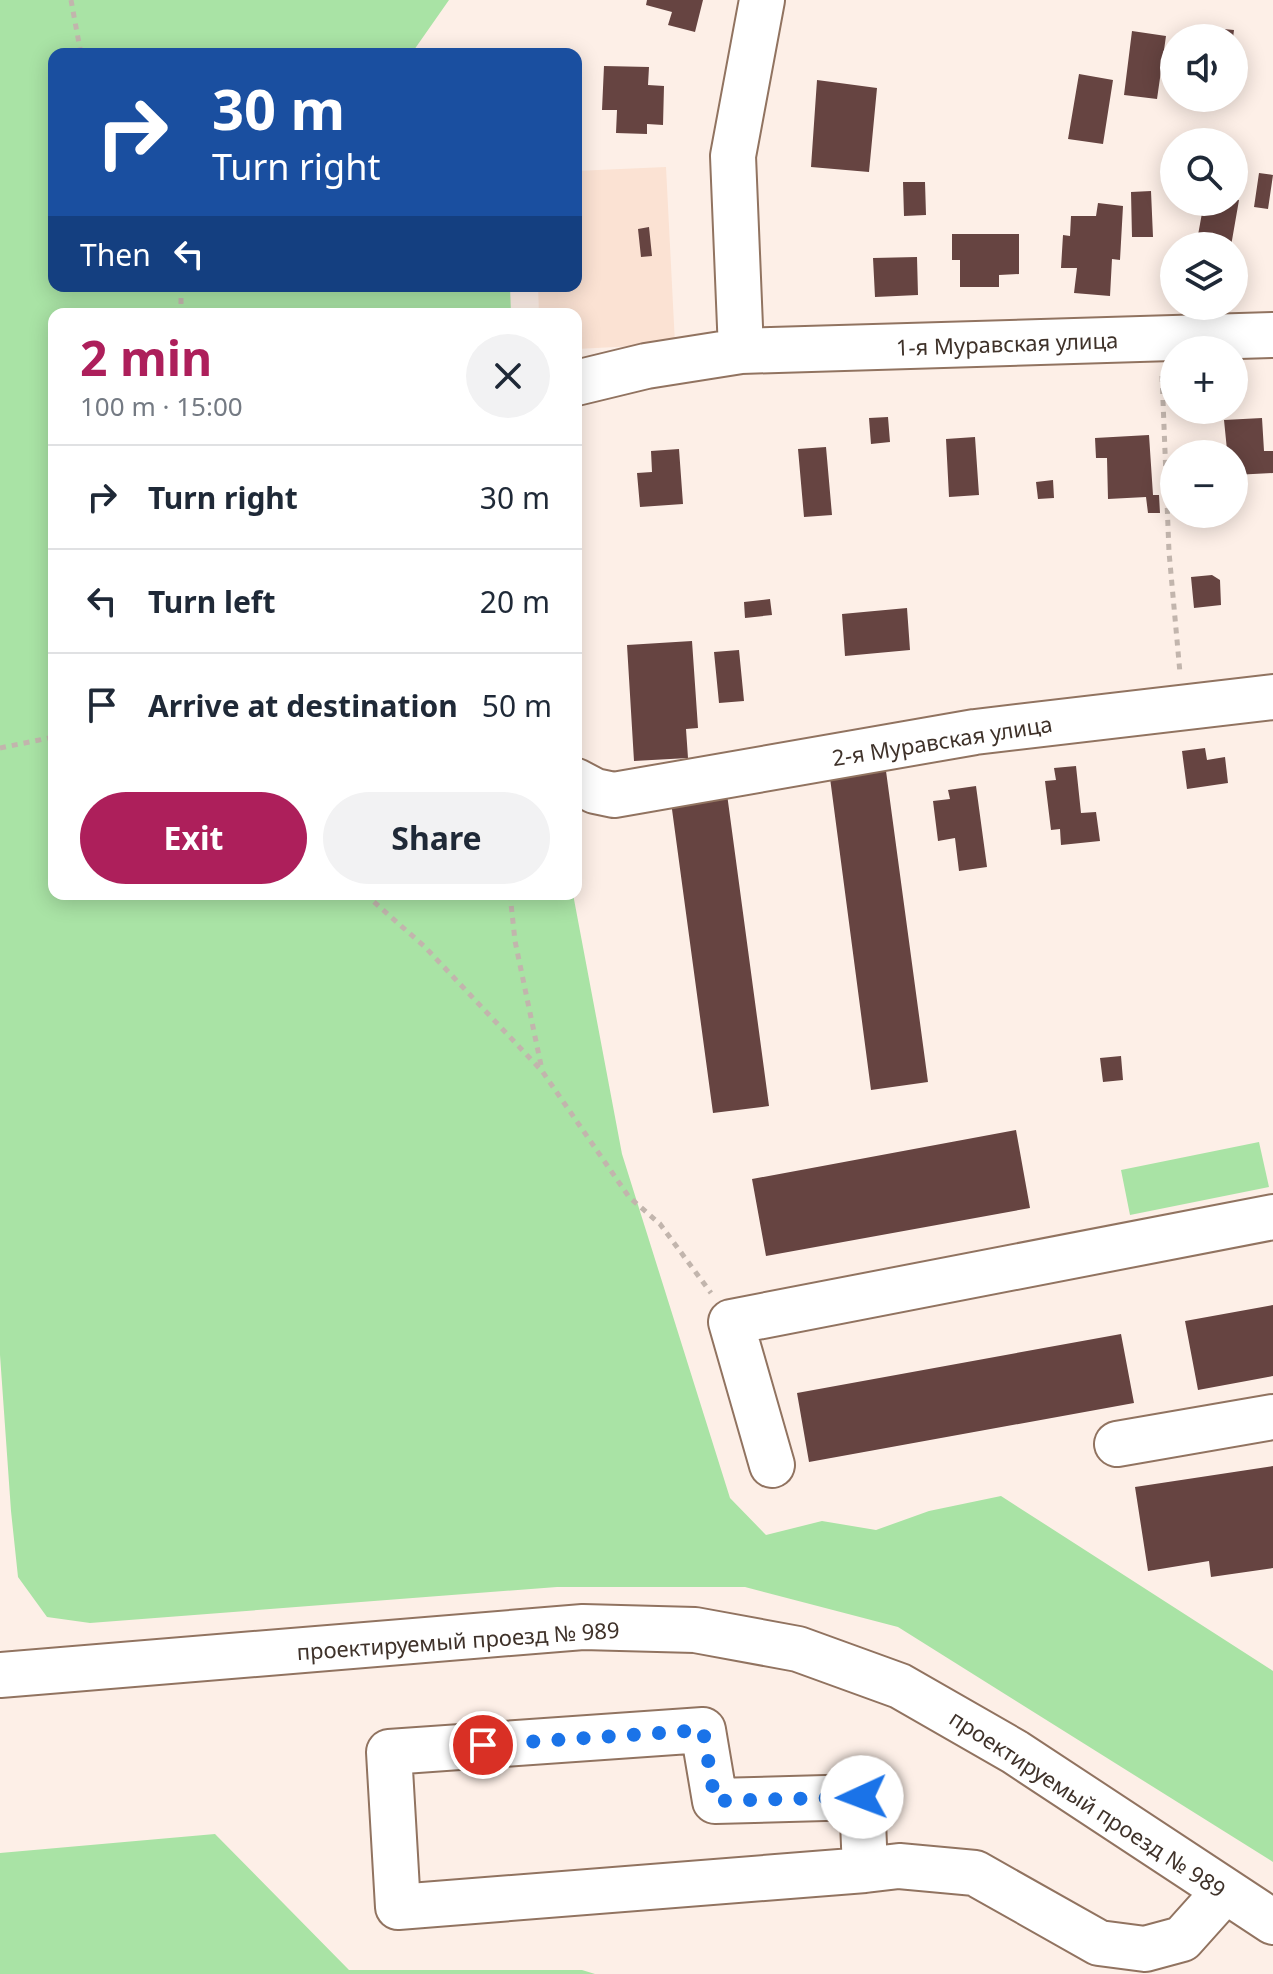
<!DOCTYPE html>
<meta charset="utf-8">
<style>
body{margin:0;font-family:"Noto Sans",sans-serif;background:#f2f2f3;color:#1f2937;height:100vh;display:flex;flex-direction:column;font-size:30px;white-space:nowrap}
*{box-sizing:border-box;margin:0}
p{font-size:26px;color:#747a83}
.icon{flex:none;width:44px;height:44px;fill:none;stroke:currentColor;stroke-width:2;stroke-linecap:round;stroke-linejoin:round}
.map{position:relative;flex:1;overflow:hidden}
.drawer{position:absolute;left:48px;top:308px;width:534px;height:592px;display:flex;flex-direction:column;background:#fff;border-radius:16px;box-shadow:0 4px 20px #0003}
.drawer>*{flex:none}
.guide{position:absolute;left:48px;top:48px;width:534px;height:244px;border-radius:16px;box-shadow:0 4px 20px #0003;background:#1a4fa0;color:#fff;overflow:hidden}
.buttons{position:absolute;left:1160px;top:24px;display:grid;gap:16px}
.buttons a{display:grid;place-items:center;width:88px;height:88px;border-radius:50%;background:#fff;box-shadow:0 4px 20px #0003;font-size:40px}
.pin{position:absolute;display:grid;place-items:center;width:68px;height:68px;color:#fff;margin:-34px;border:4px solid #fff;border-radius:50%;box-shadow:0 2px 8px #0007}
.me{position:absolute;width:88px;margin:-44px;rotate:268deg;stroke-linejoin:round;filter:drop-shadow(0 0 6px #0008)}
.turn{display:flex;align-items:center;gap:28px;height:168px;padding:0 32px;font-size:36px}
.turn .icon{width:104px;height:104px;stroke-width:2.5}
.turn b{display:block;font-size:56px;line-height:68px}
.then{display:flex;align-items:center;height:76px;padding:0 32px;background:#0003;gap:16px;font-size:30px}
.round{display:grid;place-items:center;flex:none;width:84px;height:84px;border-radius:42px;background:#f2f2f3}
.headline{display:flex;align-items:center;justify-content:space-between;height:136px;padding:0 32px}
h1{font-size:48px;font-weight:700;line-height:60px;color:#ad1f5b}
.primary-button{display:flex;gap:16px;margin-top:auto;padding:16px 32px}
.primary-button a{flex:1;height:92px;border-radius:48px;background:#ad1f5b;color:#fff;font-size:32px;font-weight:700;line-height:92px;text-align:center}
.primary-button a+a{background:#f2f2f3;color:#1f2937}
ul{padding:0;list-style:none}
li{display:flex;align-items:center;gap:24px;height:104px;padding:0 32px;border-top:2px solid #e0e1e3}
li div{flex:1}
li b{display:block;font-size:30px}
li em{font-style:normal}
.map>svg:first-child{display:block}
.built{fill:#fbe2d3}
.green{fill:#a9e3a5}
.building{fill:#664441}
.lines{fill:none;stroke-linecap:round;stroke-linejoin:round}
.minor-casing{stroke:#917360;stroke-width:48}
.path{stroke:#c2b5ad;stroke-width:5;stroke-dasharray:6 6;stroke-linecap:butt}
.minor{stroke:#fff;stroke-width:44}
.route{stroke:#1a73e8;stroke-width:14;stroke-dasharray:0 25.2}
.labels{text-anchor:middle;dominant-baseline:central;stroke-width:8;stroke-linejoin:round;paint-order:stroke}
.street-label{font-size:22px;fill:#3f322a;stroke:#fff}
</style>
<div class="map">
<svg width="1273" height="1974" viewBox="0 0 1273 1974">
<rect width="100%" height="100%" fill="#fdefe7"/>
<path class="built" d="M666 167 675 344 576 349V314H539L538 286H576V171Z"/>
<path class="green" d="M0 0H449L414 50 418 54H54V286H510L511 314H54V894H573L622 1154 730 1498 766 1535 822 1521 876 1530 929 1511 1001 1496 1273 1671V1862L898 1627 745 1587H557L90 1623 47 1617 18 1577 11 1511 0 1355Z
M1259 1142 1269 1187 1130 1215 1121 1170Z
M215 1834 349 1970H582L595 1974H0V1853Z"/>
<path class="building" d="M647 0H703L695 32 668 25 672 12 646 5Z
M1203 27 1234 30 1233 38H1202Z
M1132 31 1166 36 1157 99 1124 95Z
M604 66 649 67 648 85 664 86 663 125 647 124V134L616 133 617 110H602Z
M1079 74 1113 80 1103 144 1068 139Z
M817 80 877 88 869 172 811 167Z
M1259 173 1273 175 1268 209 1254 207Z
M903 182H925L926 215 904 216Z
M1151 191 1153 237H1132L1131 192Z
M1234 199 1239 200 1231 246H1196L1204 202H1234Z
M1098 203 1123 206 1120 260 1112 259 1110 296 1074 293 1077 268H1061L1063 235 1070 236 1071 216H1096Z
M649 227 652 256 641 257 638 229Z
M952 234H1019V274L999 275V287H960V260H952Z
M917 257 918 295 875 297 873 258Z
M888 417 890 442 871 444 869 418Z
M1262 418 1264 451H1273V473L1234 475V454H1205V452L1227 450 1224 420Z
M1149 435 1153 495H1159L1160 513H1148L1146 497 1108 499 1107 458H1096L1095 438Z
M975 437 979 495 949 497 946 439Z
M826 447 832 515 804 517 798 449Z
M679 449 683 504 640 507 637 473 652 472 651 451Z
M1053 480 1054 498 1038 499 1036 482Z
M1212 575 1220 580 1221 605 1194 608 1191 577Z
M770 599 772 615 745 618 744 602Z
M907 608 910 650 845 656 842 614Z
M692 641 698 728 686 729 688 758 634 761 627 645Z
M739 650 744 701 719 703 714 652Z
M1205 748 1207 760 1225 757 1228 783 1187 789 1182 751Z
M1076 766 1081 813 1096 812 1100 841 1061 845 1060 829 1051 830 1045 781 1056 780 1054 768Z
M886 771 928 1082 871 1090 830 778Z
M976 786 987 867 959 871 955 838 938 841 933 801 950 799 948 790Z
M727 794 769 1106 713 1113 671 802Z
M1121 1056 1123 1080 1103 1082 1100 1058Z
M1016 1130 1030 1208 766 1256 752 1179Z
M1273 1305V1376L1198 1390 1185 1321Z
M1121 1334 1134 1403 809 1462 797 1393Z
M1273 1466V1568L1211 1577 1209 1561 1148 1571 1135 1487Z"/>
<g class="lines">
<g class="minor-casing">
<path id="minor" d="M741 351 733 156 762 0
M576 383 646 366 741 351 1273 335
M576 781 595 791 614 795 975 732 1273 697
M1117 1444 1273 1417
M772 1465 731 1322 1273 1217
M0 1675 583 1627 695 1630 798 1649 900 1686 1015 1752 1273 1922
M865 1870 862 1797 715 1801 703 1730 389 1752 398 1907 865 1870 899 1866 975 1873 1099 1943 1145 1949 1182 1939 1225 1891"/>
</g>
<path class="path" d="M71 0 81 54
M181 286V314
M1162 376 1169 552 1180 673
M0 748 54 737
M365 894 425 947 542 1071 629 1197 660 1224 711 1293
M510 894 515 941 542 1070"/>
<use href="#minor" class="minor"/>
</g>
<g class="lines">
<path class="route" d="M483 1745 703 1730 715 1801 862 1797"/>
</g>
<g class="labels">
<g class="street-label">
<text transform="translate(1007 343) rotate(-2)">1-я Муравская улица</text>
<text transform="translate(942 740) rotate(-9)">2-я Муравская улица</text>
<text transform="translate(458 1640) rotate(-4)">проектируемый проезд № 989</text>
<text transform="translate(1088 1803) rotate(33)">проектируемый проезд № 989</text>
</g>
</g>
</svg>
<div class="buttons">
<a><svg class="icon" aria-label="sound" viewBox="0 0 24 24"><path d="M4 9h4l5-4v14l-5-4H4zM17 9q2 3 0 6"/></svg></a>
<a><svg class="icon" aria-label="search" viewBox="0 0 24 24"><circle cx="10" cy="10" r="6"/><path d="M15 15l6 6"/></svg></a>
<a><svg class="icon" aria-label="layers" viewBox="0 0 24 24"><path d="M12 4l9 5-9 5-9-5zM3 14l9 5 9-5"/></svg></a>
<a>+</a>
<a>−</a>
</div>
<div class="pin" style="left:483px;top:1745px;background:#d93025"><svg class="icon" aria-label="arrive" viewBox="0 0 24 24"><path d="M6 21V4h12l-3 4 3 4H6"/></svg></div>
<svg class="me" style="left:862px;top:1797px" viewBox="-20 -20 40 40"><circle r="19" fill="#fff"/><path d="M0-13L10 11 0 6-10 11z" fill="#1a73e8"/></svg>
<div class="guide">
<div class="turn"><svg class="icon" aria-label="right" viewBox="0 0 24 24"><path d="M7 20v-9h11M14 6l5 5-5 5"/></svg><div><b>30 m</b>Turn right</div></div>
<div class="then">Then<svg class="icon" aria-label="left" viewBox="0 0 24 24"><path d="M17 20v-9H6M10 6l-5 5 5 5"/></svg></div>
</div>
<section class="drawer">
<div class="headline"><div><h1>2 min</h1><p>100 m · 15:00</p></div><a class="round"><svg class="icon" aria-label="close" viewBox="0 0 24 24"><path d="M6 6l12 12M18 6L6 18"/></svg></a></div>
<ul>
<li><svg class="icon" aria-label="right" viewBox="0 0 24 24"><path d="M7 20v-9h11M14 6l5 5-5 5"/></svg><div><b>Turn right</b></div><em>30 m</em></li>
<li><svg class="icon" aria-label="left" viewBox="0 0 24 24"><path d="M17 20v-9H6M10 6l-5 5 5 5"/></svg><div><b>Turn left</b></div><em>20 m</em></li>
<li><svg class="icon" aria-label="arrive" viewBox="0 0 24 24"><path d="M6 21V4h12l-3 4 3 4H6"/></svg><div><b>Arrive at destination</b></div><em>50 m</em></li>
</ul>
<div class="primary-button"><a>Exit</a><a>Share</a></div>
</section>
</div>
